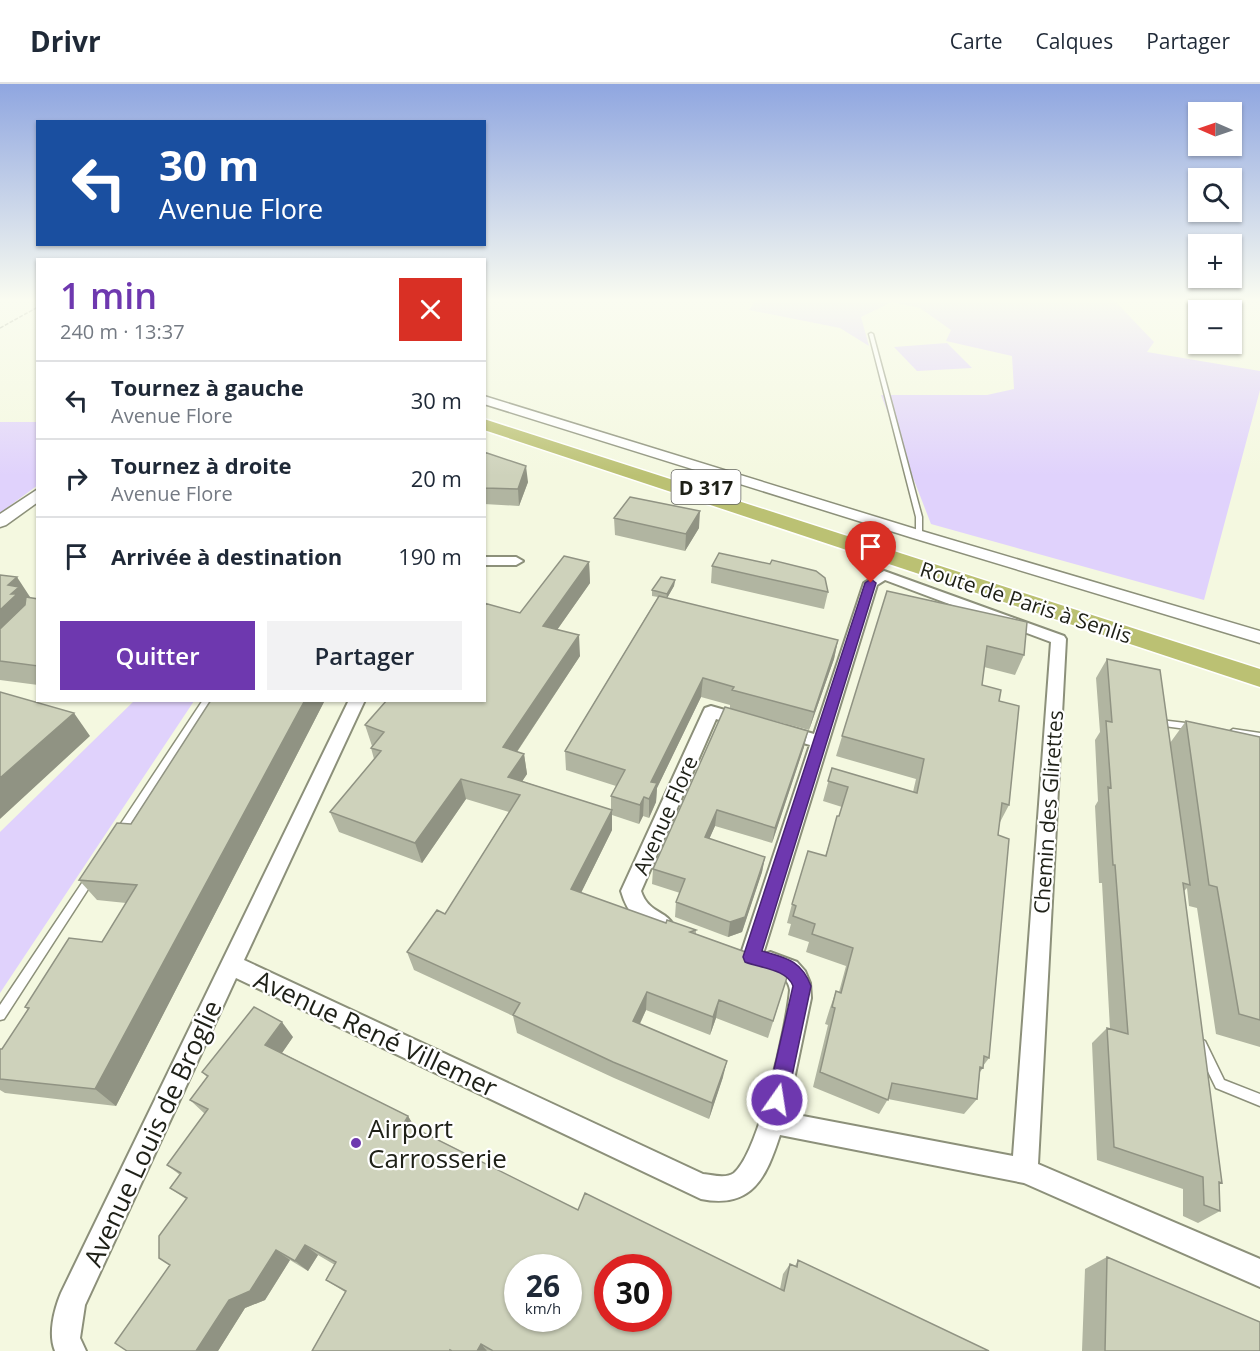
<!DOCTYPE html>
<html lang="fr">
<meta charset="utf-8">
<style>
body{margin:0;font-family:"Open Sans",sans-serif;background:#f2f2f3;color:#1f2937;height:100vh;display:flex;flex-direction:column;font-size:22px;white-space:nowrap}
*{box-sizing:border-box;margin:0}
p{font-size:20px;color:#747a83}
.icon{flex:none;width:33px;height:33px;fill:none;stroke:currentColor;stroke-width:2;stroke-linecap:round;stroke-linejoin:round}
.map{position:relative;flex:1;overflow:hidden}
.drawer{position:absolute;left:36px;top:174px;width:450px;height:444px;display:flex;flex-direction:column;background:#fff;border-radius:0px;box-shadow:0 2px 4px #0004}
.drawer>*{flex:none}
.banner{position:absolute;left:36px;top:36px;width:450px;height:126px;border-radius:0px;box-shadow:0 2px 4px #0004;background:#1a4fa0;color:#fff;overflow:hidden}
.needle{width:39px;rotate:272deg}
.controls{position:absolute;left:1188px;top:18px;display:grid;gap:12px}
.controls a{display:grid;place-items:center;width:54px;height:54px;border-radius:0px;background:#fff;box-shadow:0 2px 4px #0004;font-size:30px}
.speed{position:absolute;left:504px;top:1170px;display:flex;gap:12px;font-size:30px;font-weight:700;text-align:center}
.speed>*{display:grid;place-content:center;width:78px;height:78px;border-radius:50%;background:#fff;box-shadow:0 2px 4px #0004;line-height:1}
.speed small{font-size:15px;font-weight:400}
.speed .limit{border:9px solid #d22;background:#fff;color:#111}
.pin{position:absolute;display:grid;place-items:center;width:51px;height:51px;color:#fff;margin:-62px -26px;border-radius:50% 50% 50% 0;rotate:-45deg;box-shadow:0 0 6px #0007}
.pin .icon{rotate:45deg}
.me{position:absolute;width:66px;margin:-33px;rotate:13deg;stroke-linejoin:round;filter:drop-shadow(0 0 4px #0008)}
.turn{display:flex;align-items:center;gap:21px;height:126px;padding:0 24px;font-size:27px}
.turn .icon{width:78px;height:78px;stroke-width:2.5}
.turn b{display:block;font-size:42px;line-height:51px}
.round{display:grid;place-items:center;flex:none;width:63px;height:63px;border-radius:0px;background:#f2f2f3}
.summary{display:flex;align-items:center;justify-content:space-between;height:102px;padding:0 24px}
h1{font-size:36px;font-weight:600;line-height:45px;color:#6e38af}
.button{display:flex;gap:12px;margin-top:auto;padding:12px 24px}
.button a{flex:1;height:69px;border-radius:0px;background:#6e38af;color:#fff;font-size:24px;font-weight:600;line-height:69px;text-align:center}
.button a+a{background:#f2f2f3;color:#1f2937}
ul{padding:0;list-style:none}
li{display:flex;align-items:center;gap:18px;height:78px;padding:0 24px;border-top:2px solid #e0e1e3}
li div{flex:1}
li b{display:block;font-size:22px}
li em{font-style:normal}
header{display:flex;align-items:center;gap:36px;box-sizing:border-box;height:84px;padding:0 30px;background:#fff;border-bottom:2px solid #e0e1e3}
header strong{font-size:28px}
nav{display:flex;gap:33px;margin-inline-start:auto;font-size:21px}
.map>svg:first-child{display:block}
.green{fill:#e0d2fc}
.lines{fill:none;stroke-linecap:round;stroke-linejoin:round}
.service-casing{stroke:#8c907a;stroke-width:3}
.minor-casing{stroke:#8c907a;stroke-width:4}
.tertiary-casing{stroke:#8c907a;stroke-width:3}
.primary-casing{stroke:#fff;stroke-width:3}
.path{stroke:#8f9281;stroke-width:1.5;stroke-dasharray:4 1.5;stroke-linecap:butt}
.service{fill:#fff;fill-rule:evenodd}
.minor{fill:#fff;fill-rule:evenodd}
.tertiary{fill:#fff;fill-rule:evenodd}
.primary{fill:#bbc173;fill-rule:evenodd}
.wall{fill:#b1b5a1}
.shaded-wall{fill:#909383}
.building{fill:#ced2bb;stroke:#909383;stroke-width:1.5;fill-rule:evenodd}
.route{fill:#6e38af;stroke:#482472;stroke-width:1.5}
.poi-dot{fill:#6e38af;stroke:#fff;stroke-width:2}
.labels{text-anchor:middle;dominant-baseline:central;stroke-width:4.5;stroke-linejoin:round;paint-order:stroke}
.shield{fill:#fff;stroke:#62635d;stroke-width:1.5}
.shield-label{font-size:20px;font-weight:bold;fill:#1e2017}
.street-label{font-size:21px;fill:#1e2017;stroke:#fff}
.near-street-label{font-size:26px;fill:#1e2017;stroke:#fff}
.near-poi-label{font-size:26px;fill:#1e2017;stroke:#fff;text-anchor:start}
</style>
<header>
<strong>Drivr</strong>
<nav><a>Carte</a><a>Calques</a><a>Partager</a></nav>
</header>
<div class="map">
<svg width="1260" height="1267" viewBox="0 0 1260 1267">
<rect width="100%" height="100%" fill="#f4f8e0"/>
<path class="green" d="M757 214H1112L1154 258 1147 268 1260 287V306L1204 516 931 440 881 311H987L1014 305 1012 272 946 257 951 246 920 224 892 218 861 233 869 262 840 244 749 226Z
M947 259 972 284 917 287 894 263Z
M0 338H37L38 401 0 429Z
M135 616 194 617 0 909V748Z"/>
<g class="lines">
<g class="service-casing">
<path id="service" d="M871 249 873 250 922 433V451L919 453 916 451V433L869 250Z
M203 616H212L124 750 121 751 118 750 116 747 118 744Z
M1160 636 1194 640 1198 643 1194 646 1164 642 1160 645 1156 642 1157 637Z
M1233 645 1260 649V655L1230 650 1229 648Z
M91 789 94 790 96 793 94 796 4 935 0 936V921L88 790Z
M1201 955 1205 957 1224 996 1260 1010V1022L1216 1004 1195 961 1197 957Z"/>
</g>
<g class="minor-casing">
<path id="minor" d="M484 473H516L523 477 516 481H484Z
M884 487 1064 552 1066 555 1038 1080 1260 1175V1203L1024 1099 780 1051C766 1094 752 1125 701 1115L236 894 85 1221 80 1254 86 1267H55C48 1250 54 1226 61 1209L349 616H365L244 876 703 1090C712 1091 726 1095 734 1089 759 1068 787 941 790 906 788 891 775 890 762 885L759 878 762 871 770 868 797 878 805 887 810 899 811 914 787 1029 1013 1072 1051 558 885 496 877 501 762 873 758 880 751 883 744 880 740 873 810 661 780 652 778 648 780 644 786 642 814 650 864 499Z
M711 622 749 633 751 637 749 641 743 643 716 635 641 807C648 829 667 827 673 841L670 847 663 850C640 842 628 831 621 807L703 628 705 624Z"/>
</g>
<g class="tertiary-casing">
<path id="tertiary" d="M484 312 925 448 1260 547V559L913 454 484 320Z
M38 405V418L6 441 0 443V430Z"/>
</g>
<g class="primary-casing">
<path id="primary" d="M484 335 1260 585V603L484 346Z"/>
</g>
<path class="path" d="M0 244 38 223"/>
<use href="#service" class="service"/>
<use href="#minor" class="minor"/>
<use href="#tertiary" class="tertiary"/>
<use href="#primary" class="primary"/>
</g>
<path class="wall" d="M484 368 528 398 519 422 484 420Z
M614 434 699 444 685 467 615 451Z
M589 478 590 499 557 546 580 572 517 668 524 670 527 690 522 697 611 726V712L616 702 566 686 565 667 658 513 652 512V506L675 496 674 502 667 514 838 556 834 575 809 646 744 629 804 663 772 759 715 742 709 755 765 773 762 788 742 848 728 853 675 833 676 818 680 809 652 800 653 785 730 625V621L701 613 657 704 656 718 649 734 643 732 639 740 612 731V746L581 809 666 839 696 846V850L790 884 768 954 716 934 710 951 646 926 640 940 723 993 709 1035 614 994 517 949 513 932 414 886 407 868 445 830 509 728 466 715 422 779 339 748 330 728 374 675 371 664 372 662 365 641Z
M712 482 828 508 824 525 711 499Z
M0 491 31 514 38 515V601L0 596Z
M887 507 1024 571 1015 591 984 583 982 601 999 617 1009 721 999 740 998 751 989 974 983 982V984L980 988 977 1015 964 1030 888 1015 879 1030 813 1003 828 941 825 940 830 924 836 907 839 908 846 882 806 868 809 858 788 851 791 840 787 839 792 820 825 772 842 723 823 717 832 684 913 708 916 695 836 672Z
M1107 575 1170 659 1186 637 1260 653V963L1216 950 1197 824 1189 822 1187 804 1184 807 1222 1099 1219 1100 1220 1127 1198 1139 1183 1132V1105L1097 1076 1092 959 1107 944 1110 945 1102 799H1099L1095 722 1098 717 1095 656 1100 648 1096 594Z
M211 616H325L116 1022 5 1009 0 1006V965H2L28 926 25 923 102 858 126 819 97 816 79 796 131 740Z
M293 953 282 969 408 1032 415 1044 578 1126 780 1205 783 1190 790 1180 795 1182 798 1176 989 1267H312L345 1208 326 1196 335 1181 318 1171 308 1187 290 1176 265 1216 245 1224 218 1267H127L170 1181 186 1115 170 1104 180 1091 167 1081 205 1030 190 1016 207 993 202 988Z
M1107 1173 1260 1267H1082L1085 1185Z"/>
<path class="shaded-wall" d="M526 382 528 398 519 422 518 405Z
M700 427 699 444 685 467 686 450Z
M589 478 590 499 545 563 543 542Z
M17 493 32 516 0 564V526L8 501Z
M675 496 674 502 666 516 667 510Z
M579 551 580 572 506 684 503 663Z
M838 556 834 575 809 646 814 628Z
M703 594 701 613 657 704 656 718 649 734V715L651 698Z
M305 616H325L116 1022 95 1005Z
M74 629 90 652 0 735V694Z
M808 647 804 663 772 759 775 744Z
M524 670 527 690 514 710 508 693Z
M461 695 466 715 422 779 415 759Z
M644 713 643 732 639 740 640 721Z
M612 726V746L573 825 571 805Z
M717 726 715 742 703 769 705 753Z
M765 773 762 788 742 848 728 853 730 838Z
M647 908 646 926 633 954V937Z
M719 916 716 934 710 951 713 933Z
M282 938 293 953 277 976 265 961Z
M727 977 723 993 709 1035 712 1019Z
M408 1032 416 1046 404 1039Z
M305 1161 318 1171 308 1187 295 1177Z
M276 1166 290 1176 265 1216 245 1224 218 1267H196L229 1216Z
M481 1260 487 1267H477Z"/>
<path class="building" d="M484 368 526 382 518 405 484 404Z
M630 413 700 427 686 450 614 434Z
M719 469 770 480 772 476 816 487 825 494 828 508 712 482Z
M564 472 589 478 543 542 579 551 503 663 524 670 508 693 612 726 571 805 666 839 667 836 696 846 690 848 790 884 773 937 719 916 713 933 647 908 633 937 727 977 712 1019 613 978 513 931 520 919 407 868 437 826 445 830 520 711 461 695 415 759 330 728 381 667 371 664 384 648 365 641 387 616H484V519L520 529Z
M0 491 17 493 8 501 19 503 11 510H17L0 526Z
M661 493 675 496 667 510 652 506Z
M887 507 1027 538 1024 571 987 562 982 601 1001 606 999 617 1019 622 1009 721 1002 719 998 751 1009 755 989 974 984 972 983 984 980 983 977 1015 892 999 888 1016 820 988 835 924 832 923 836 907 841 909 853 864 812 850 815 840 793 832 796 822 792 820 808 767 826 772 837 732H839L848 703 828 697 832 684 917 709 924 675 842 652Z
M659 512 838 556 814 628 732 606 734 603 703 594 651 698 657 699 649 715 644 713 640 721 611 712 625 686 565 667Z
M26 513 38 515V582L0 577V545L25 521Z
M1107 575 1160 586 1190 801 1183 799 1222 1099 1219 1098 1220 1127 1204 1121 1203 1093 1114 1063 1107 944 1128 950 1115 781H1113L1108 703 1111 704 1106 637 1112 638Z
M0 608 74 629 0 694Z
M211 616H305L95 1005 0 995V965H2L29 924 25 923 69 854 102 858 137 801 79 796 117 739 131 740Z
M725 623 808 647 775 744 717 726 705 753 765 773 745 833 730 838 676 818 685 795 653 785Z
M1186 637 1260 653V936L1239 930 1217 803 1209 801Z
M254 923 282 938 265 961 408 1032 404 1039 578 1126 585 1109 784 1207 790 1180 797 1183 798 1176 989 1267H493L481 1260 477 1267H452L450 1266V1267H312L346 1207 326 1196 336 1178 305 1161 295 1177 276 1166 250 1207 229 1216 196 1267H127L115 1259 170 1181 159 1174V1152L187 1114 170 1104 181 1089 167 1081 208 1025 190 1016 208 992 202 988ZM518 1184H568V1234H518ZM608 1184H658V1234H608Z
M1107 1173 1260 1238V1267H1105Z"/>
<linearGradient id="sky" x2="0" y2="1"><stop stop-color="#8fa6e0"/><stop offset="0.55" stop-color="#fafcf1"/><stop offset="1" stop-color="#fafcf1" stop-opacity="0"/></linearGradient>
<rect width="1260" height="392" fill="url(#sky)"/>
<path class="route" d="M871 495 876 499 762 867C786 874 801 876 811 902L787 1016 784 1023 777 1026 770 1023 767 1016 793 902C787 885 760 884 745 878L743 873 865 499Z"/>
<circle class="poi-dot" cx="356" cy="1059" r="6"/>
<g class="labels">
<rect class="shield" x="671.5" y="386" width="69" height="34" rx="4.5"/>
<g class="shield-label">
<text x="706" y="403">D 317</text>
</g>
<g class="street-label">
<text transform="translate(1026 518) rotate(18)">Route de Paris à Senlis</text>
<text transform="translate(1048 728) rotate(-86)">Chemin des Glirettes</text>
<text transform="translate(665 731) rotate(-66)">Avenue Flore</text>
</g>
<g class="near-street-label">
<text transform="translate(376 949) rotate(25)">Avenue René Villemer</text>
<text transform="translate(152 1049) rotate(-65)">Avenue Louis de Broglie</text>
</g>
<g class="near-poi-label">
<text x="368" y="1044">Airport<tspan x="368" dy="30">Carrosserie</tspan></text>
</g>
</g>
</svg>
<div class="controls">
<a><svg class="needle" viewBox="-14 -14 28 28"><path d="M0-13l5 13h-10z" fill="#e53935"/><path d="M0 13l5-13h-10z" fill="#747a83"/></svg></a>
<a><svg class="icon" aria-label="search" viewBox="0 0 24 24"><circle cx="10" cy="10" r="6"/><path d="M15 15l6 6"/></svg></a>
<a>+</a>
<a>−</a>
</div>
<div class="speed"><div>26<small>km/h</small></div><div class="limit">30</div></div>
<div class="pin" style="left:871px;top:499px;background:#d93025"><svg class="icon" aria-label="arrive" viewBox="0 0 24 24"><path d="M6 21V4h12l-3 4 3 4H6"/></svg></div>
<svg class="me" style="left:777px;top:1016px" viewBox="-20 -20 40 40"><circle r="17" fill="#6e38af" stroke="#fff" stroke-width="3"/><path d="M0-11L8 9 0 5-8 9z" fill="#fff"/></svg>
<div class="banner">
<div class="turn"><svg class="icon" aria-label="left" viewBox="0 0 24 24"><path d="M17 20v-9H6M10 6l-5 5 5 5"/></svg><div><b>30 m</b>Avenue Flore</div></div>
</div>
<section class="drawer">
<div class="summary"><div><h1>1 min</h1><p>240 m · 13:37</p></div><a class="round" style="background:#d93025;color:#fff"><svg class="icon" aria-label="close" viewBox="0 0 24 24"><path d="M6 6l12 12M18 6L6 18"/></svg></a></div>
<ul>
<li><svg class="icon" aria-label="left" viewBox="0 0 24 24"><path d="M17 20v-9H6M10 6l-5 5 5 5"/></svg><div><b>Tournez à gauche</b><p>Avenue Flore</p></div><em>30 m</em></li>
<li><svg class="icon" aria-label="right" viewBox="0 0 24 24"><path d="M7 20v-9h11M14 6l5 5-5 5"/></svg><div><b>Tournez à droite</b><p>Avenue Flore</p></div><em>20 m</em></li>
<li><svg class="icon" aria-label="arrive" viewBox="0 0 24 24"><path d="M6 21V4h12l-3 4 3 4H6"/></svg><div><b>Arrivée à destination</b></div><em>190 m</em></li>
</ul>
<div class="button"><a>Quitter</a><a>Partager</a></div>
</section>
</div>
